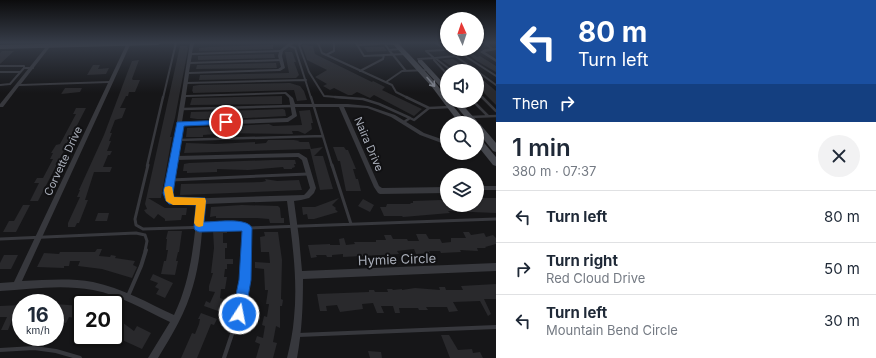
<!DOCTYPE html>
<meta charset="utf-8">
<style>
body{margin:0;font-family:Inter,sans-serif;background:#f2f2f3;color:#1f2937;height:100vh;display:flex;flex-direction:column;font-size:15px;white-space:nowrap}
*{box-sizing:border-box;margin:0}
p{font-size:13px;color:#747a83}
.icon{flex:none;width:22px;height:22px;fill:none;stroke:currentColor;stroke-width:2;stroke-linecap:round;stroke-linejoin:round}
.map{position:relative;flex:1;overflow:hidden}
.drawer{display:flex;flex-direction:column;background:#fff;width:380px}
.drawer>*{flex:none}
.hud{background:#1a4fa0;color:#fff;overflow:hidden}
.needle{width:26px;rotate:357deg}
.buttons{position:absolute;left:440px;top:12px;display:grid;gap:8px}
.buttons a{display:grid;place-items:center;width:44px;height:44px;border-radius:50%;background:#fff;box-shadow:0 1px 3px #0004;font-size:20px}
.speed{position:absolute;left:12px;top:294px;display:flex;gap:8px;font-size:20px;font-weight:700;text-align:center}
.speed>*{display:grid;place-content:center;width:52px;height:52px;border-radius:50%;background:#fff;box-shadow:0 1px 3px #0004;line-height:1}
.speed small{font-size:10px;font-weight:400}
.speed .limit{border:2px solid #111;border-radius:6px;background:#fff;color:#111}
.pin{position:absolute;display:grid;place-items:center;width:34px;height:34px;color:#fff;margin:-17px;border:2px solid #fff;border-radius:50%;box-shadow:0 1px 4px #0007}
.me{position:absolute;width:44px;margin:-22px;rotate:11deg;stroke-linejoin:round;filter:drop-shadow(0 0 3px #0008)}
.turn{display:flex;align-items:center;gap:14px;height:84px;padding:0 16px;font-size:18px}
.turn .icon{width:52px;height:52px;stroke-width:2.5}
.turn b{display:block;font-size:28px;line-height:34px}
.then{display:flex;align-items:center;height:38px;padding:0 16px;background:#0003;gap:8px;font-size:15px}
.round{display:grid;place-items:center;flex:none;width:42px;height:42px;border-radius:21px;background:#f2f2f3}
.head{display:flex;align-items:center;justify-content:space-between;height:68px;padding:0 16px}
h1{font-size:24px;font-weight:600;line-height:30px}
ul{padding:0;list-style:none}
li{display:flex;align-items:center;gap:12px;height:52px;padding:0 16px;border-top:1px solid #e0e1e3}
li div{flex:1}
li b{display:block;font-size:15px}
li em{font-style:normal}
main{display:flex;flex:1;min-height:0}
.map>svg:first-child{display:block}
.building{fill:#29292c}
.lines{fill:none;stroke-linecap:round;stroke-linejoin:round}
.lane-far3{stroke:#37383d;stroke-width:2}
.lane-far2{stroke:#37383d;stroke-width:2.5}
.lane-far1{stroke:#37383d;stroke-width:3}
.lane{stroke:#37383d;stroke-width:4}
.street{fill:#37383d;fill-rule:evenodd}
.secondary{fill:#45474d;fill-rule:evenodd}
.oneway{stroke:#858993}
.route{fill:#1a73e8;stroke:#114b97}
.slow{fill:#f59e0b}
.labels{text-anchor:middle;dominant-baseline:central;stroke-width:4;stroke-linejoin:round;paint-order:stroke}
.street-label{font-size:11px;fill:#a8adb8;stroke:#111113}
.near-street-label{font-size:13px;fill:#a8adb8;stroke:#111113}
</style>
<main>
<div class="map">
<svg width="496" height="358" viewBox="0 0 496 358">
<rect width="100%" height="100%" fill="#161618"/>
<path class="building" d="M273 45V49L199 51V48L209 47Z
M302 45 313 46 315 54 372 82 373 81 385 87 382 90 422 109 414 116 374 95 370 98 357 92 352 95H348L334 88 330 90 323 86 327 84 315 77 327 70 307 60Z
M180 46H187L188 49 175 118 170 137H172L161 198H148L165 208H187L186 215H182L181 220 165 221V219L158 214 154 219 146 213 144 210 147 209 145 204Z
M364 47H384L387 51 367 52Z
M462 49H468L477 57 480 56 496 66V72L477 61Z
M2 51H14L0 64V53Z
M285 52H292L293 54 296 62H294L299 75 296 78 199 80 200 75 289 73Z
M274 54 275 58 198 60V56Z
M453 59 471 71H458L442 60Z
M139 60 132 79 133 80H140L135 92H129L128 96H126L120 108H126L122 118 115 120 110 133H112L109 141H111L107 151H112L110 155H108L103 167H112L110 172H94L85 200H88L79 223H77L75 227H68V223L80 197H77L80 190H79L104 135 128 71 132 61Z
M276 63 277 68 196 69 197 65Z
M93 65H100L98 69 109 68 106 74 87 75Z
M477 75 496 91V105L477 86Z
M290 83 300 86 304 91 307 100 297 101 294 90 193 93V91L192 92 193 86 199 85Z
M65 88H82L80 92 61 94Z
M282 96V104L190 105 192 98Z
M76 108H86L38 201H30L39 183H34L37 178H43L53 159H50L53 153H51L56 145 60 144 76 114H73Z
M283 109 285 110 286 116 229 119H197L190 118 191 112Z
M310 110 313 123H311L312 129 305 134 298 131H292L293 134 216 133V134L203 135V137H186L187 128 269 124 273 126 302 125 299 111Z
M268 140H294L300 141 298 142H309L311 149 323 147 314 156H323L333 189 320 190 310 149 184 153 186 143 216 144 255 142V144L266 143Z
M333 147H344L346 150H348L356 169H353L356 179H358L361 191H346L340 161H338Z
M273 160H295L296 164H294L295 167 292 168V169H284L283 167 248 170 217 169V172L187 173V171H183L184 164 189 163Z
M265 179 277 181 299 180 302 190 180 195 181 184 262 182 266 181Z
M339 198 332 205 336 208 335 209 338 212 314 219H308L307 214 303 215 302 207H315Z
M481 198H496V213L448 211 450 213 403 217 402 216H384L380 207H386L387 204H411L410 203H413V201L441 200 447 203V205H477V201Z
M363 199 374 205 370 212 358 206Z
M23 205H30L16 232H3L9 221H14Z
M242 205 278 206 280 208 281 218H284V223H270L269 219 257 218H216V216L210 217 211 207Z
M98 213H109L107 221H95Z
M227 229V233H223V243H227V248H225V259H233V264H227V269H225L224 277H227L225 289H221L220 298 223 299 222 303 224 304 221 312 204 306 206 301 210 303 215 292 209 291V286L213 273H211L214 248 213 230Z
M168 231H182L179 252H178L176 261H178L175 275 161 274 164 261H166L168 250H166L167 239H166Z
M264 232H278L282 260 281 299 283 300 282 306H280V328L276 326 273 342 277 343 273 358H256L260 344 255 342 257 336 263 338 265 326 262 325 264 316 267 317 269 304H266L268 290H265L264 269 255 268V262L270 263 269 252H261L260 237 265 236Z
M463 232H469L471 235 484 233 486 237 493 235 496 238V244L485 247 486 248H477L478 251 460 250 461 252 441 253 440 251H429L430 253 416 254 414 249 397 251 399 254 343 257V254L332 255V257H327L326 255H316L317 257 311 258 308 245 330 244V245H340L339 239 344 238 346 245 355 244 354 242H376V240H386L384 235H391L393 239H407L408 241H419L416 234H426L429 239H440L442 243 451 242V238H466Z
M97 249H102L99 256 110 257 111 255 116 256 115 258 135 261 133 265 137 267 132 278 102 269 78 266 80 261H70L69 266H64V268L37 267 44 253 59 254 60 252H95Z
M4 255H18L11 269H0V263Z
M153 274 173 283 165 298 156 294 159 289 155 287 158 283 150 280Z
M496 284V299H484L491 314 488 316 480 301 453 302 458 311 449 312 447 307H426L428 310H419L418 308H399L400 313H395L393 306H381L384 313H377L373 303 362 304 363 309 340 312 337 305 326 306 327 311H320L317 294 369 292V290H374L375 292H388L387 289H392L393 290 402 289V290L415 288 440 290 439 287H445L446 290H463L461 286Z
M55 304 81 306V319L69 317 66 323 59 322 60 320H55Z
M21 305V319L12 320 8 330H1L7 317H0V306Z
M201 313 217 319 214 325 211 324 197 358H181L192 333 195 334 199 324 200 319H198Z
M115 317 134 331 137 326 151 333 142 349 118 338 115 343 106 337H116Z
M441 335H449L458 350 472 349 473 353 480 352 483 358H450Z
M368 351 381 352 382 358H370Z"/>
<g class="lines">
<path class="lane-far3" d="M301 43 299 45 309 72 324 96 348 98
M318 43 322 53 392 85 396 92 408 98
M356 43 364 56 405 54
M378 43 395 44
M436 43 477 71
M445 43 447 44
M485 43 492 49
M385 44 389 50 400 49
M357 45 379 44
M290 46 295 48 311 98
M454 49 496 76
M389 50 406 71
M426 51 444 50
M426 51 434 58
M326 55 334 51V43
M435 58 455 56
M418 59 435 58 452 71
M434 60 447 74
M189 63 281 60
M0 66H24V68H33
M360 71 383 59 384 55
M477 71 496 85
M0 72H20
M386 82 402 71 428 70
M186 83 306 80
M0 85 10 84 24 68
M477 92 483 98
M163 98 176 43"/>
<path class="lane-far2" d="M311 97 332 166
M335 97 363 99 379 104 410 118 404 122
M406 97 429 108 450 107
M482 97 496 111
M473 101 488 116
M183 109 293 106
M470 117 496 116
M410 118 414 120 429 108
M178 140 323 136
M147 166 163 97"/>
<path class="lane-far1" d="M148 165 135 219 136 225 143 229 243 226 247 228
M332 165 351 224
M171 180 308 174
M0 239 136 233 145 235 147 241 145 251
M246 251 247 228 496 219"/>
<path class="lane" d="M128 296 141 266 146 250
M298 335 496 327
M0 350 34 348 56 351 80 358
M224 358 239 313 245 280 246 250"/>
<path class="street" d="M49 43H53L21 84 109 81 127 43H131L22 281C46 280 70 278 93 282 122 288 148 303 174 315 191 280 194 242 198 204L179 205 167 200 165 193 190 43H194L192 53 280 50 289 43H294L283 51 282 56 285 68 280 71 189 74 186 95 286 92 293 98 295 104H348L368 106 395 115 424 133 447 141V145L420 135 391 117 367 108 344 107 379 186 382 188 447 187V193L380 194 378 193 374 187 339 107H295L297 116 288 122 181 126 177 156 299 153 307 158 316 188 314 193 309 198 301 200 294 201 299 238 302 271 496 263V271L303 279C303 306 302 331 297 358H287C290 345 293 332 294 318 298 279 292 240 287 201L204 204C202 231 201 259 193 286 186 312 172 335 158 358H148L170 322C145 310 120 295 93 290 62 284 30 289 0 291V283L14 282 108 83 19 86 3 107H0V104ZM279 52 278 56 281 67 278 69 189 72 192 55ZM285 94 289 98 292 115 287 118 182 122 186 97ZM298 157 302 160 310 188 307 192 304 195 179 199 172 196 171 193 176 160Z
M496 48V50L485 52 496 59V62L480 52 485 49Z
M477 186H496V190H477Z"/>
<path class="secondary" d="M80 43H161L158 45 0 49V45Z
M392 43H398C407 52 447 92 447 101H449L467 123H459L432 87Z
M418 60H422L447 87V93L445 92 418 62Z
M452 101H459L477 121V124H480L496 143V152L493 151 477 131V123H470Z
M477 137 480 138 496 157V166L493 165 477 145Z"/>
</g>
<defs><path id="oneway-shaft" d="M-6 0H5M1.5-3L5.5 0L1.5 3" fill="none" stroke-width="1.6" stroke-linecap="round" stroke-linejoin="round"/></defs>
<use class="oneway" href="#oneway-shaft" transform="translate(431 82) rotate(49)"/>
<linearGradient id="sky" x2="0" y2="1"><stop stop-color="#0c0c0d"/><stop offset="0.46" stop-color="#363c48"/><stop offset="1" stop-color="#363c48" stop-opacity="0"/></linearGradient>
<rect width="496" height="93" fill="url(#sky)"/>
<path class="route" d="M226 120H229V124L184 126 173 193 174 197 205 198 206 201 204 222C216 222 247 217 252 228L251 280 245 314 243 318 239 320 234 318 232 314 239 280 242 231 199 232 195 230 194 227 196 205 169 204 166 201 163 193 177 122Z"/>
<path class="slow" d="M169 186 172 187 174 197 205 198 206 201 203 226 199 227 196 226 194 223 196 205H173L166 201 164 190 165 187Z"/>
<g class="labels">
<g class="street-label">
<text transform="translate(369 144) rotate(67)">Naira Drive</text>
<text transform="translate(63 161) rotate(-65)">Corvette Drive</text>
</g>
<g class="near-street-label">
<text transform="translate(397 259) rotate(-2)">Hymie Circle</text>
</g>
</g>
</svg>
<div class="buttons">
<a><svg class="needle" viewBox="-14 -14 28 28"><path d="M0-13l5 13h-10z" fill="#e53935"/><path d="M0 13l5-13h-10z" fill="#747a83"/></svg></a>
<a><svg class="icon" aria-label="sound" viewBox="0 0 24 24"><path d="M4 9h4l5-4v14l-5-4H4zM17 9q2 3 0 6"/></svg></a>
<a><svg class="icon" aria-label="search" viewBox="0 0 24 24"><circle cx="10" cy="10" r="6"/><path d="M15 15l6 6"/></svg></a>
<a><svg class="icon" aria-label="layers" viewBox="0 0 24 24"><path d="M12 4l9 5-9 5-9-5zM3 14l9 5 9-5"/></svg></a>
</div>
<div class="speed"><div>16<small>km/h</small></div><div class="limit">20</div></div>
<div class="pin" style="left:226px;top:122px;background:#d93025"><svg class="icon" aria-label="arrive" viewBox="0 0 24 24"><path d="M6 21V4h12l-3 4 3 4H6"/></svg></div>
<svg class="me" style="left:239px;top:314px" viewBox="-20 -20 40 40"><circle r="17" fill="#1a73e8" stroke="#fff" stroke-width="3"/><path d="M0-11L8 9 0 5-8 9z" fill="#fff"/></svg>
</div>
<section class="drawer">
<div class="hud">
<div class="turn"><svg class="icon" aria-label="left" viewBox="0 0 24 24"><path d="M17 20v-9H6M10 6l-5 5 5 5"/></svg><div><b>80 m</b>Turn left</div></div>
<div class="then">Then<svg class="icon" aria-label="right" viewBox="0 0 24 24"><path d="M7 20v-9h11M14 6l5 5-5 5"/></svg></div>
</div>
<div class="head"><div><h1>1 min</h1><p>380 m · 07:37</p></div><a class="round"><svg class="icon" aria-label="close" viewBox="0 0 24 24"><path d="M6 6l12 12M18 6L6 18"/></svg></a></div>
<ul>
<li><svg class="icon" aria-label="left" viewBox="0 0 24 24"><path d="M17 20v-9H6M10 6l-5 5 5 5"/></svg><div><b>Turn left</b></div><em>80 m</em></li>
<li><svg class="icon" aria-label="right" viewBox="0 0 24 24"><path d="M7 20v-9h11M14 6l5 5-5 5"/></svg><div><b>Turn right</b><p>Red Cloud Drive</p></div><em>50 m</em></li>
<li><svg class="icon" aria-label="left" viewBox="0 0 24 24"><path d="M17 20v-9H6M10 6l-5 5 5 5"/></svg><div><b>Turn left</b><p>Mountain Bend Circle</p></div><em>30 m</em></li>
</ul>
</section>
</main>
